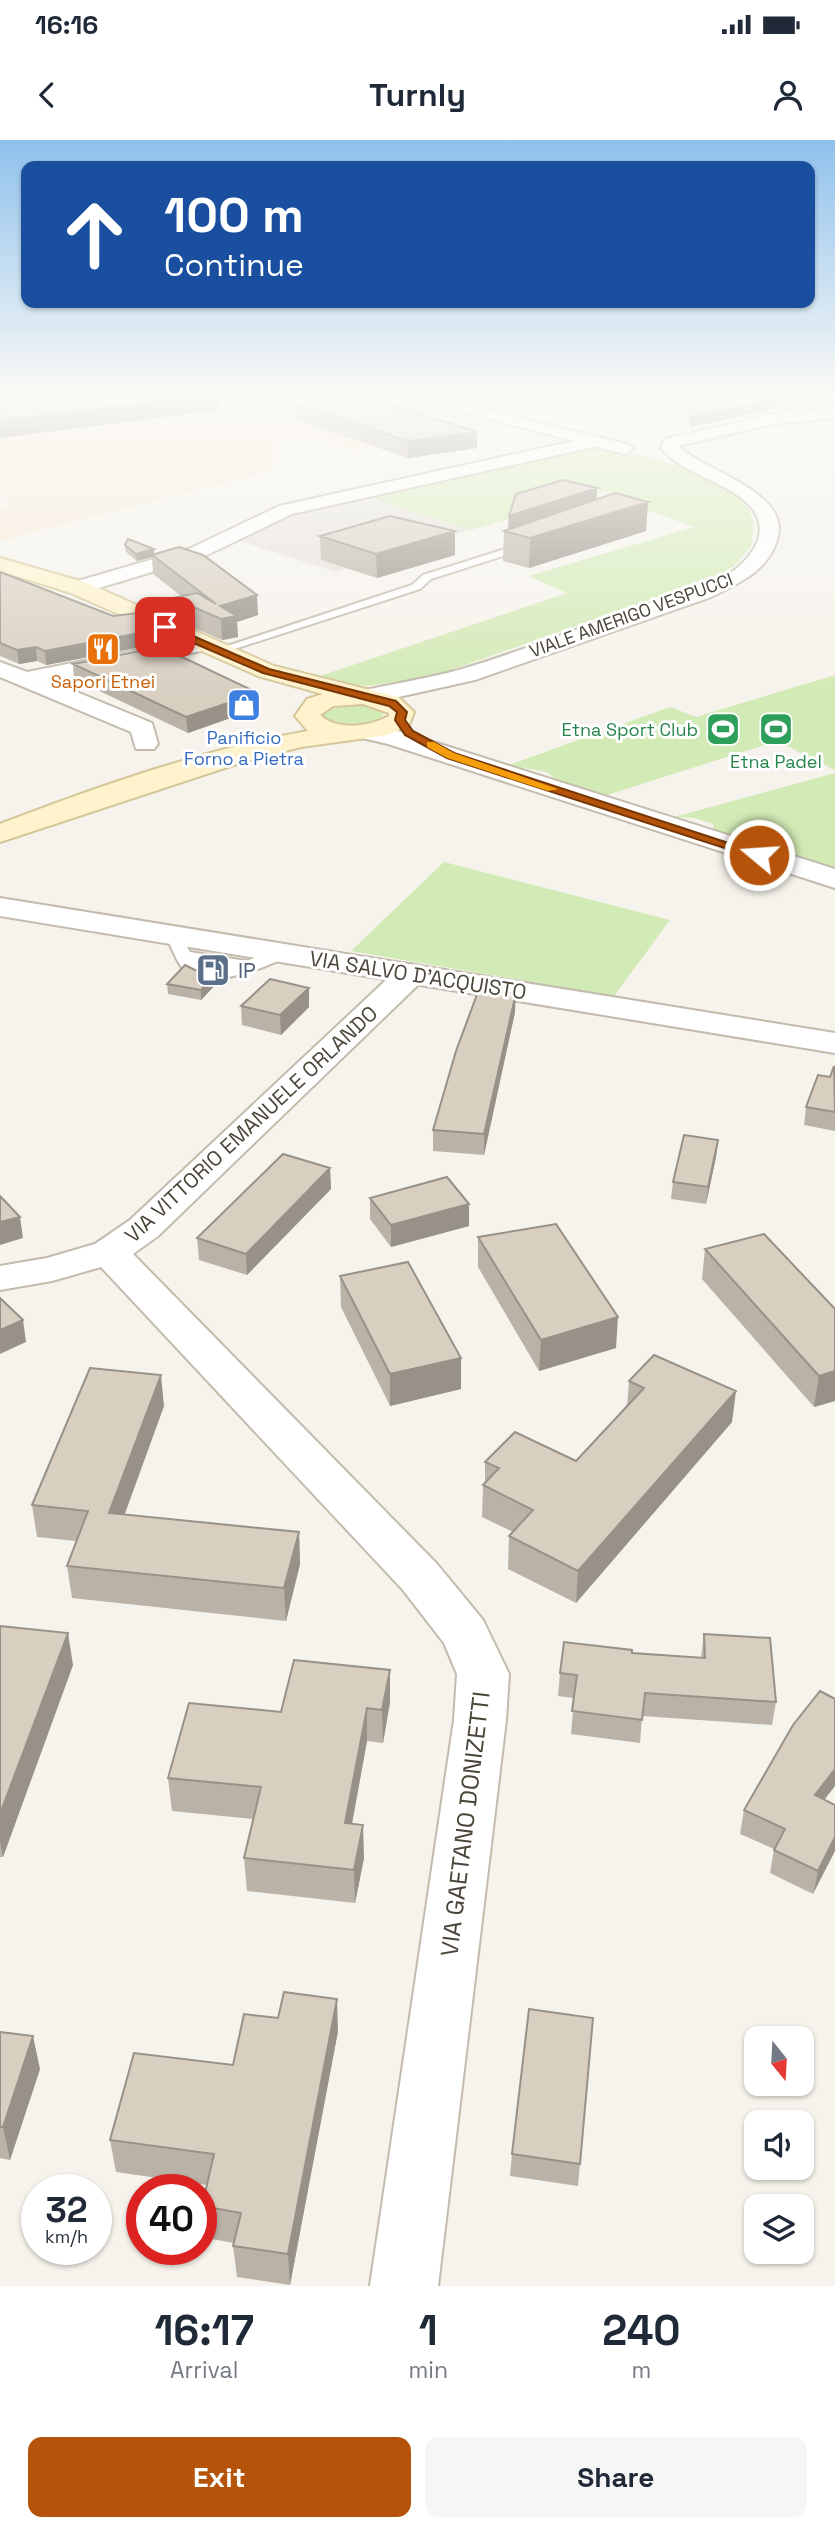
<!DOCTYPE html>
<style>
body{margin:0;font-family:"Space Grotesk",sans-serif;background:#f6f6f7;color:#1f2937;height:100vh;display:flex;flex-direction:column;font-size:26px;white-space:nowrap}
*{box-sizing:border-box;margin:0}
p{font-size:23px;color:#747a83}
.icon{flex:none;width:38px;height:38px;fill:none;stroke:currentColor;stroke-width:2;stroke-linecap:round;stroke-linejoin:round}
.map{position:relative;height:2146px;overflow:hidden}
.drawer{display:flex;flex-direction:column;background:#fff;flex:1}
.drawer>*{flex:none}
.top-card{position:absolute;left:21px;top:21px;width:794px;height:147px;border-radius:14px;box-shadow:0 2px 5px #0004;background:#1a4fa0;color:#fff;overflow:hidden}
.needle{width:46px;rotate:162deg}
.tools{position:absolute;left:744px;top:1886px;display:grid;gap:14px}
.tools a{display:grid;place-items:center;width:70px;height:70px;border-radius:14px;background:#fff;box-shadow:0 2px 5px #0004;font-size:35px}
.speed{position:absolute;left:21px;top:2034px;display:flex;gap:14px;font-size:35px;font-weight:700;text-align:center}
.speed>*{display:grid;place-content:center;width:91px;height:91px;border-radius:50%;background:#fff;box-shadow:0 2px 5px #0004;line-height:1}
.speed small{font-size:18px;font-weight:400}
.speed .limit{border:10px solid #d22;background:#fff;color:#111}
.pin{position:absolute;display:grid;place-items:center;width:60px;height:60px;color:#fff;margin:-30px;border-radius:14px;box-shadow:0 4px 10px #0006}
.me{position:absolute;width:77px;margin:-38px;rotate:288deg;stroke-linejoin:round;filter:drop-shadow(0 0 5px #0008)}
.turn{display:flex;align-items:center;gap:24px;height:147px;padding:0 28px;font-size:32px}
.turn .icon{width:91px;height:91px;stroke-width:2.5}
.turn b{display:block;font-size:49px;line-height:60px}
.eta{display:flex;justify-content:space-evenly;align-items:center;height:119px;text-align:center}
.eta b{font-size:42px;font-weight:700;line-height:49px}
.button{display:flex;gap:14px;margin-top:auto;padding:14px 28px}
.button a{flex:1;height:80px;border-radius:14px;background:#b45309;color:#fff;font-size:28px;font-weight:700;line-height:80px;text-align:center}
.button a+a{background:#f6f6f7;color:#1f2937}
.status{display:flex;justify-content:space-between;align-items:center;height:49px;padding:0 35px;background:#fff;direction:ltr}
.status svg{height:19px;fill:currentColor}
header{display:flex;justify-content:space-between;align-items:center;height:91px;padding:0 28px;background:#fff;font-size:32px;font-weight:700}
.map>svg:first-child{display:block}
.commercial{fill:#f7ead8}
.industrial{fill:#e6e2dd}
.green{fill:#d2eab5}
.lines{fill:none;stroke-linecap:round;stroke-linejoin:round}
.service-casing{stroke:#c2bbae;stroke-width:4}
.minor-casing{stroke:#c2bbae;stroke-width:4}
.tertiary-casing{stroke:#c2bbae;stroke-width:4}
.secondary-casing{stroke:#d6c79b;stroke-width:4}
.service{fill:#fff;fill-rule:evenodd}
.minor{fill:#fff;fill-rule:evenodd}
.tertiary{fill:#fff;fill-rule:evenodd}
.secondary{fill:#fff3cd;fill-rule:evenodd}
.wall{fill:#bab2a6}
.shaded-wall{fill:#979187}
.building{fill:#d8cfc1;stroke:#979187;stroke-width:2}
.route{fill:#b45309;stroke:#753606;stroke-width:2}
.slow{fill:#f59e0b}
.labels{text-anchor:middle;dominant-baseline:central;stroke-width:6;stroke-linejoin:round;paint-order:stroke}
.far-street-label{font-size:18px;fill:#4b4439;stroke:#fff}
.far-food-label{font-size:18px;fill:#c56008;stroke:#fff}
.far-leisure-label{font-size:18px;fill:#27864d;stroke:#fff;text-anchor:end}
.far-shop-label{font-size:18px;fill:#366cbe;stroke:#fff}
.service-label{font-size:21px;fill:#4e5e75;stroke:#fff;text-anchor:start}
.street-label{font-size:21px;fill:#4b4439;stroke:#fff}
.near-street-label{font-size:24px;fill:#4b4439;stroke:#fff}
</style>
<div class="status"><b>16:16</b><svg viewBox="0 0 49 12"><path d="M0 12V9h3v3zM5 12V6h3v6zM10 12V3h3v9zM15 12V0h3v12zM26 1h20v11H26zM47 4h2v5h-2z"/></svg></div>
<header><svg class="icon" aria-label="back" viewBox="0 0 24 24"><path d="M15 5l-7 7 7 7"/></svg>Turnly<svg class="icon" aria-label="person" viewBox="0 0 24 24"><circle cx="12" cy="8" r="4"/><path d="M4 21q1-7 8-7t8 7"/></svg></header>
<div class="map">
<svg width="835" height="2146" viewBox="0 0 835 2146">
<rect width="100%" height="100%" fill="#f6f3ec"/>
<path class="commercial" d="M0 255H382L491 284 356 311 314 297 277 299 272 330 0 401V367L12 365 0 355Z"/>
<path class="industrial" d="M365 356 471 390 335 432 234 399 284 376Z"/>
<path class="green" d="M591 305C632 313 730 331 750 372 755 382 753 395 752 405L734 426 715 437 431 537 367 546 311 539 567 453 529 436 694 387 628 363 605 351 471 390 365 356 568 311 590 313 582 310Z
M835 535V630L777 601 604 656 558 641 547 632 509 625 670 567 696 577Z
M342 564H366L382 570 383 576C368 592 342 586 324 579L322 573Z
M835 633V728L714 690 713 684 695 678 674 677Z
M444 722 670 780 614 856 351 811Z"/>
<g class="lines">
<g class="service-casing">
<path id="service" d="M696 255 786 262 816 274 812 276 785 266Z
M527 402 532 405 531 407 431 439 420 449 222 513 212 511 412 445 423 435Z
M173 789 178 791 190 812 246 821 283 807 291 812C276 827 205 850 187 833 177 825 171 805 165 794ZM196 822 228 827 219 831 199 827Z"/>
</g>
<g class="minor-casing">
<path id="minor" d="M592 297 601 302 598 306 292 374 205 416 79 454 68 448 71 443 191 408 279 366Z
M203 497 214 504 211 509 50 541 152 583 158 604 154 609H136L131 592 0 537V522L27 532Z
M411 824 422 827 427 834 422 841 158 1096 133 1114 437 1424 483 1480 509 1534 506 1580 438 2146H370L454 1580 457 1534 444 1503 403 1450 101 1127 52 1141 0 1150V1126L47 1118 95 1104 130 1080 400 827Z"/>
</g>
<g class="tertiary-casing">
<path id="tertiary" d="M397 255H426L630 305 633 309 624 314Z
M835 268V278L773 284 678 306C703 331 793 352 777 400 767 432 739 443 711 457L475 540 367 564 358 562 355 557 358 552C393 543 428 539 462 529 523 511 582 487 642 466 669 457 714 446 736 429 750 417 765 399 758 379 746 345 683 337 661 308L665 299 773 274Z
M367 584 402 592 835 729V748L388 604 358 597 354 592 358 587Z
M0 758 835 893V913L0 776Z"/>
</g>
<g class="secondary-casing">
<path id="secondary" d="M0 418 87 443 274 526 398 557 414 572 409 585 388 595 301 607 243 622 0 702V684C99 646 204 609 308 591L295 576 307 559 323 554 258 536 71 453 0 431ZM363 564 389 573V576C369 587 337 591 320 575L333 566Z"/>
</g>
<use href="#service" class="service"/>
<use href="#minor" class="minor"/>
<use href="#tertiary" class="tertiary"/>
<use href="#secondary" class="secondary"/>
</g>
<path class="wall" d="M673 255H835V265L821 258 797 264 786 259H779L778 268 691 287 688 279 689 270 698 265 674 262Z
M295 264 477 292V308L408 318 295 279Z
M597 359 648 362 646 391 529 428 503 421 504 391 508 389 509 376Z
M320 396 455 415 377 438 321 420Z
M125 405 154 409V414L258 475 237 482 238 497 222 500 174 479 172 458 181 456 153 434 152 417 137 421 126 412Z
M0 432 113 476 171 487 172 501 46 525 37 521 19 524 0 516Z
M73 524 258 553 259 568 188 593 74 539Z
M195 830 219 841 201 860 168 854 167 844Z
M309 848V867L281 895 242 885 241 866Z
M515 872 484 1015 433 1011V990Z
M835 926V991L804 985 806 967 830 937Z
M718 1000 716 1017 706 1064 671 1059 673 1042Z
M330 1028 331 1049 247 1135 199 1120 197 1098Z
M370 1058 469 1086 391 1107 370 1079Z
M478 1097 616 1208 539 1231 478 1127Z
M705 1109 835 1169V1261L814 1267 702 1139Z
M340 1136 461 1218V1249L390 1266 341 1167Z
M629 1241 732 1282 576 1463 508 1429 509 1396 513 1392 482 1377 483 1345 485 1343V1322L576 1321 627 1267Z
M164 1266 125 1374 299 1392 300 1424 286 1481 72 1458 67 1426 76 1401 37 1397 32 1365Z
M0 1486 73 1525 3 1717H0Z
M704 1494 776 1562 772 1585 642 1576 640 1603 571 1594 574 1558 558 1556 560 1533 632 1513 701 1518Z
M390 1562 383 1603 367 1601 352 1684 364 1718 355 1763 247 1751 244 1718 253 1679 172 1671 168 1638 281 1572Z
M824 1660 835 1665 813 1754 770 1733 774 1709 740 1694 744 1670Z
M593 1878 578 2046 510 2036 512 2014Z
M338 1891 290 2145 237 2137 233 2106 234 2103 206 2098 202 2066 207 2045 116 2032 110 2000 233 1925Z
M0 1892 40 1929 10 2020 0 2018Z"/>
<path class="shaded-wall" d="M208 255H219L220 270 0 298V281Z
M798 255H822L821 258 797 264Z
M779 258 778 268 691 287V277Z
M477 292V308L408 318V301Z
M597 348 596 377 508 392 509 376Z
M648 362 646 391 529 428 530 398Z
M455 391V415L377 438 376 414Z
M154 409V416L152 415V417L137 421 136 414Z
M257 455 258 475 237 482 238 497 222 500 220 466Z
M171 487 172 501 46 525 45 511Z
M36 507 37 521 19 524 17 510Z
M258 553 259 568 188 593 186 577Z
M218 831 219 841 201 860V850Z
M309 848V867L281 895 280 875Z
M516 853 515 872 484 1015V994Z
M718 1000 716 1017 706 1064 708 1047Z
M330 1028 331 1049 247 1135 246 1114Z
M469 1064V1086L391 1107V1085Z
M20 1077 23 1098 0 1105V1082Z
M618 1177 616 1208 539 1231 541 1200Z
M23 1180 26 1202 0 1214V1190Z
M461 1218V1249L390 1266V1234Z
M835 1231V1261L814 1267 819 1236Z
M161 1235 164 1266 113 1405 109 1373Z
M736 1251 732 1282 576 1463 578 1431Z
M299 1392 300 1424 286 1481 284 1448Z
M68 1493 73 1525 3 1717 0 1702V1674Z
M390 1530V1562L383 1603 382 1570Z
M367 1568V1601L346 1716 345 1683Z
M835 1629V1646L810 1678 815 1655Z
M363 1685 364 1718 355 1763 354 1730Z
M835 1697V1711L813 1754 818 1731Z
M337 1859 338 1891 290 2145 288 2114Z
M33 1896 40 1929 10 2020 3 1987Z"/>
<path class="building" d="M0 255H208L0 281Z
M339 255H361L477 292 408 301 295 264Z
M699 255H755L779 258 691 277 689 270 712 257Z
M563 340 597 348 509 376 516 354Z
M615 353 648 362 530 398 504 391Z
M390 376 455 391 376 414 320 396Z
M128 399 154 409 136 414 125 405Z
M179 407 203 415 257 455 220 466 237 476 221 479 172 458 197 453 216 464 152 415Z
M0 432 113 476 138 473 171 487 45 511 36 507 17 510 0 503Z
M161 507 258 553 186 577 73 524Z
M185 825 195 830 218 831 201 850 167 844Z
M270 839 309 848 280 875 241 866Z
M479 849 516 853 484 994 433 990 456 911Z
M834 926 835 972 806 967 818 935 830 937Z
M684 995 718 1000 708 1047 673 1042Z
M283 1014 330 1028 246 1114 197 1098Z
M447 1037 469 1064 391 1085 370 1058Z
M0 1056 20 1077 0 1082Z
M556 1084 618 1177 541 1200 478 1097Z
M764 1094 835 1169V1231L819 1236 705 1109Z
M408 1122 461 1218 390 1234 340 1136Z
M0 1158 23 1180 0 1190Z
M654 1215 736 1251 578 1431 509 1396 533 1370 483 1345 499 1328 485 1322 515 1292 576 1321 644 1248 629 1241Z
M90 1228 161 1235 109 1373 299 1392 284 1448 67 1426 88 1371 32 1365Z
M0 1486 68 1493 0 1674Z
M704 1494 770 1498 776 1562 645 1553 642 1580 572 1571 577 1535 560 1533 564 1502 632 1510V1513L705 1518Z
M294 1520 390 1530 382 1570 367 1568 345 1683 363 1685 354 1730 244 1718 261 1647 168 1638 189 1563 281 1572Z
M820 1551 835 1559V1629L815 1655 835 1665V1697L818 1731 774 1710 785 1689 744 1670 793 1585Z
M284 1852 337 1859 288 2114 233 2106 241 2073 202 2066 214 2014 110 2000 134 1913 233 1925 244 1874 278 1878Z
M529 1869 593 1878 580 2024 512 2014Z
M0 1892 33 1896 3 1987H0Z"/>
<linearGradient id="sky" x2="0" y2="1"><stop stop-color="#8fc1ec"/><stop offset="0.46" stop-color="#fbfaf6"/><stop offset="1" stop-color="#fbfaf6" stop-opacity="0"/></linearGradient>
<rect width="835" height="556" fill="url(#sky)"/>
<path class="route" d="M161 485H168L269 529 396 561 407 572 405 580 413 591 454 613 765 715 755 718 447 618 405 595 395 580 397 572 389 566 263 533 161 489Z"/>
<path class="slow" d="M427 602H434L454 613 558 649 548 651 447 618 427 607Z"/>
<defs>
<g id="restaurant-square" transform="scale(1.75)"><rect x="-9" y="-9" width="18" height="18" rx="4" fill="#e8710a" stroke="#fff"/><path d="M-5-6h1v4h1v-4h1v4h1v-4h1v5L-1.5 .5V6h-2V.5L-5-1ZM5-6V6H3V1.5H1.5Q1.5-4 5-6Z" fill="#fff"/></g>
<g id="shop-square" transform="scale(1.75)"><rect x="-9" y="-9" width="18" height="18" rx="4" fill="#3f7fe0" stroke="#fff"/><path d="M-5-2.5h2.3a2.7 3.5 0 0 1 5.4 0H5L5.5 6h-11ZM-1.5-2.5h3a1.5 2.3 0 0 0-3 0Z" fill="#fff"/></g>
<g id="stadium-square" transform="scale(1.75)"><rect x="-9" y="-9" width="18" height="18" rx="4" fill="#2e9e5b" stroke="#fff"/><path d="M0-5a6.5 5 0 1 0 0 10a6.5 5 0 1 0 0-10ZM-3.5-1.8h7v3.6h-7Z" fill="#fff"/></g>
<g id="fuel-square" transform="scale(1.75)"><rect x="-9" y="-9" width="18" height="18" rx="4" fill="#5c6f8a" stroke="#fff"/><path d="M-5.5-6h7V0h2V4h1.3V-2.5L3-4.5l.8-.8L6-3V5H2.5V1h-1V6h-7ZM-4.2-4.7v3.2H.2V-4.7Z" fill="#fff"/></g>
</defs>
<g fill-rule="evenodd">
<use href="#restaurant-square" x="103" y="509"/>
<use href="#shop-square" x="244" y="565"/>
<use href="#stadium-square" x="723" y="589"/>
<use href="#stadium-square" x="776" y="589"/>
<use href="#fuel-square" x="213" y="830"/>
</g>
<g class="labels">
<g class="far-street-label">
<text transform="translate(631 475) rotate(-20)">VIALE AMERIGO VESPUCCI</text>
</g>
<g class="far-food-label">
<text x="103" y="541">Sapori Etnei</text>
</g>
<g class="far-leisure-label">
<text x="698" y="589">Etna Sport Club</text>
<text x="776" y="621" text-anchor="middle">Etna Padel</text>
</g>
<g class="far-shop-label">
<text x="244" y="597">Panificio<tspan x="244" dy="21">Forno a Pietra</tspan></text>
</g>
<g class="service-label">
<text x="238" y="830">IP</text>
</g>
<g class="street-label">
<text transform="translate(418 835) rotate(9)">VIA SALVO D'ACQUISTO</text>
<text transform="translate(251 984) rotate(-43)">VIA VITTORIO EMANUELE ORLANDO</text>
</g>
<g class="near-street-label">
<text transform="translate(465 1684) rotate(-83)">VIA GAETANO DONIZETTI</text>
</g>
</g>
</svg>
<div class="tools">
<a><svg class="needle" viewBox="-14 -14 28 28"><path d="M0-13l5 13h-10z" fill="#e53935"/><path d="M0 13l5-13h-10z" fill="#747a83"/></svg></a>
<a><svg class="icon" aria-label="sound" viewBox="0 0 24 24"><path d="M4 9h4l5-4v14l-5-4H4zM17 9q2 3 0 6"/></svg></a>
<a><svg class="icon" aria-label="layers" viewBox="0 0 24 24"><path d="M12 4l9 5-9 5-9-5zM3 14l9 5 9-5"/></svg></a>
</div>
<div class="speed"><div>32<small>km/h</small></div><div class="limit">40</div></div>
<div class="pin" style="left:165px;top:487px;background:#d93025"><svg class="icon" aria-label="arrive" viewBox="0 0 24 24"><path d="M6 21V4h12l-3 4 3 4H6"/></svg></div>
<svg class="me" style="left:759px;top:715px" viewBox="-20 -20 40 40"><circle r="17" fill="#b45309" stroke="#fff" stroke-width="3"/><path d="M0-11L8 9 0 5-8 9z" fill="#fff"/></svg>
<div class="top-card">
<div class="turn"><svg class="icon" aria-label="ahead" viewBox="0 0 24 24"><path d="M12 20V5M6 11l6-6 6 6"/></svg><div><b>100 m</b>Continue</div></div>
</div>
</div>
<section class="drawer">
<div class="eta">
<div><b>16:17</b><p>Arrival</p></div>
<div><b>1</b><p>min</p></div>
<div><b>240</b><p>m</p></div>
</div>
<div class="button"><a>Exit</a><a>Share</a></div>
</section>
